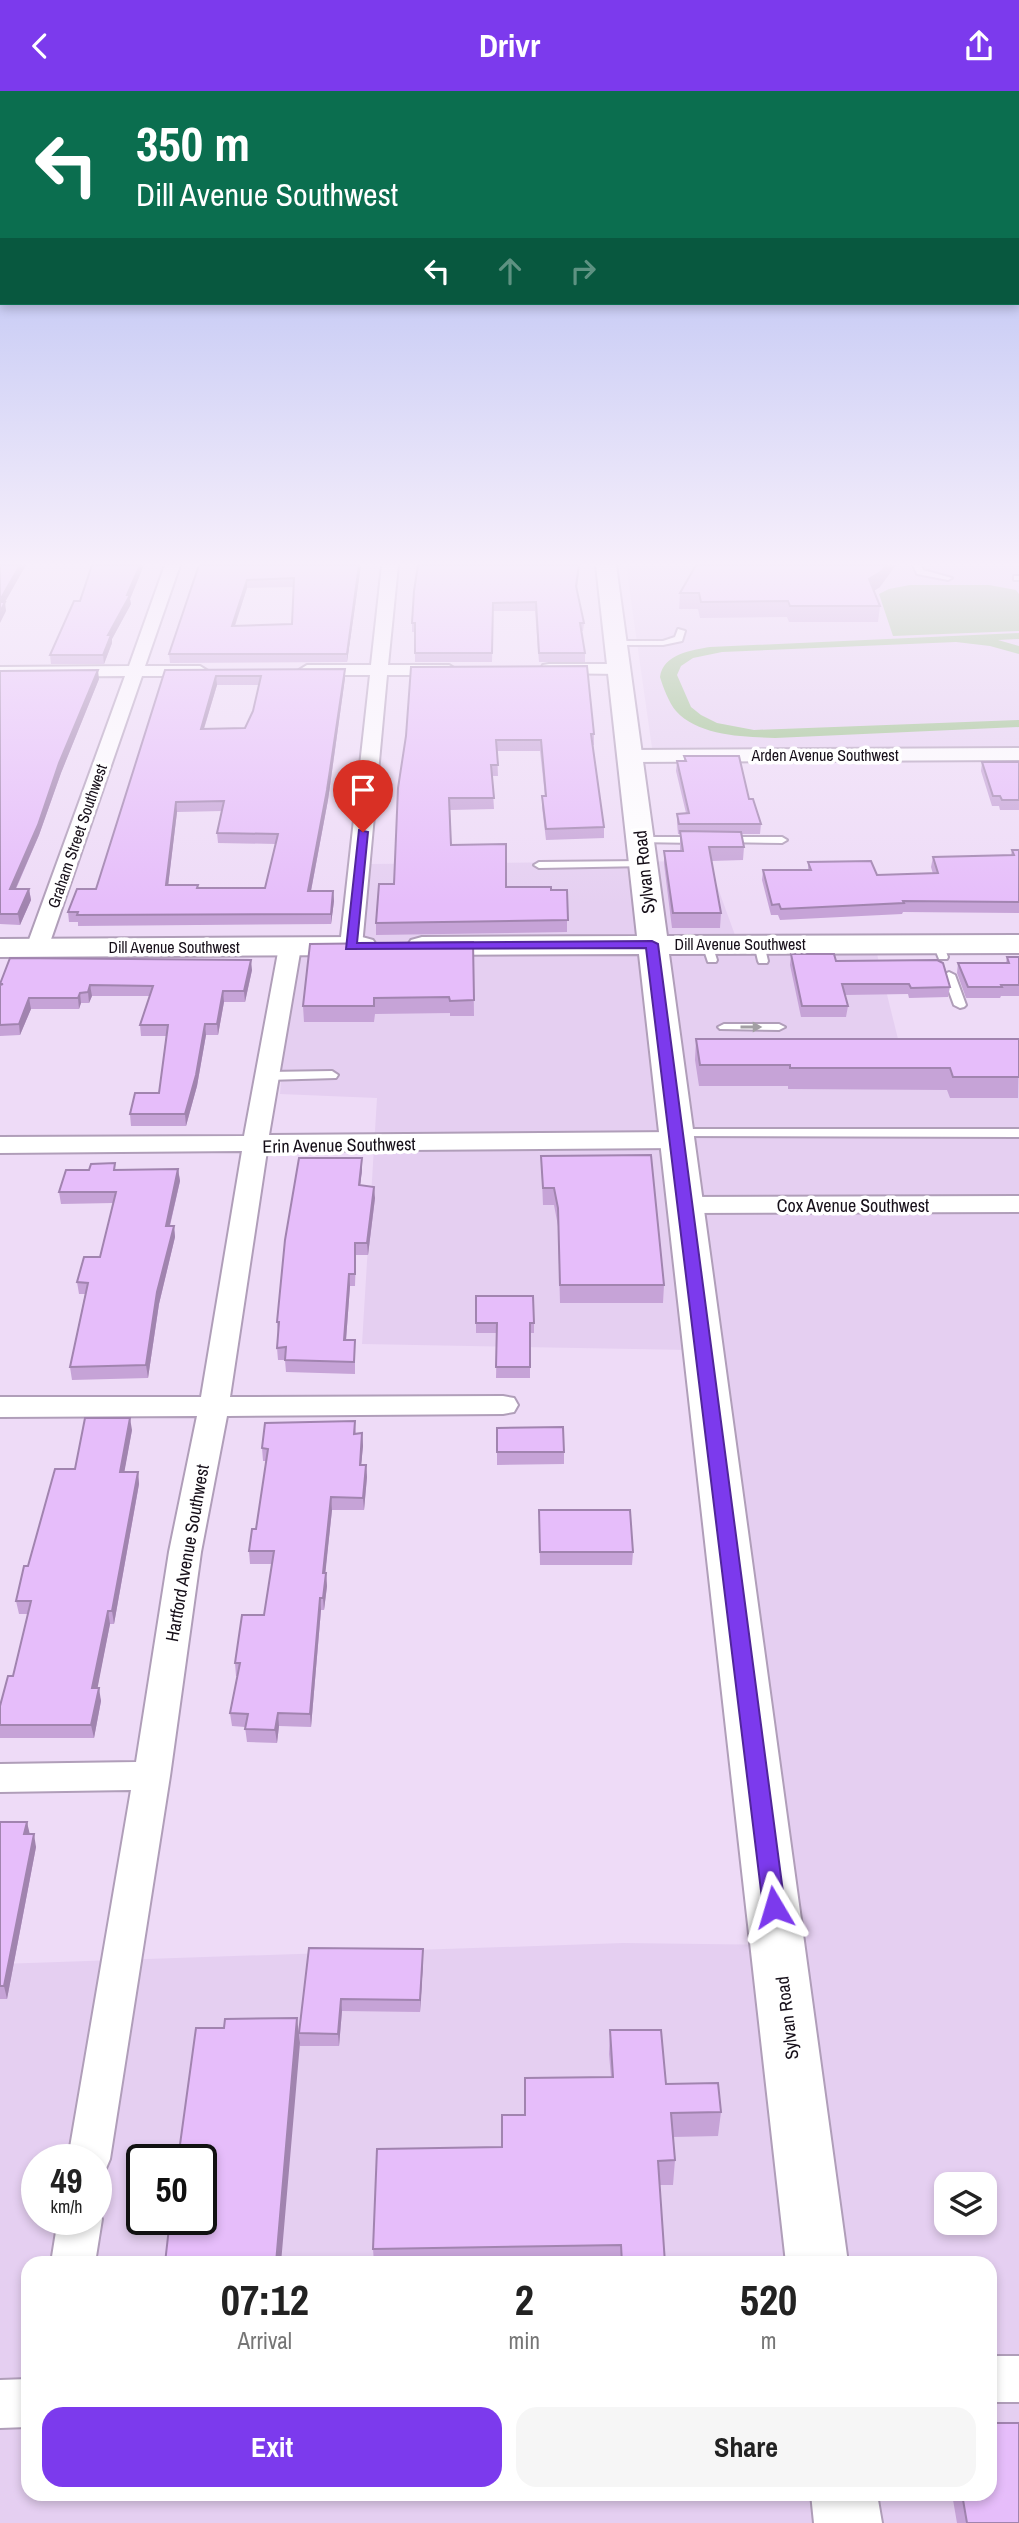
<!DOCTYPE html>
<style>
body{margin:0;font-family:"Archivo Narrow",sans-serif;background:#f6f6f6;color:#222;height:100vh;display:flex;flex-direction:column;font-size:26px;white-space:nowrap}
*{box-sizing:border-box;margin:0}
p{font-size:23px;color:#767676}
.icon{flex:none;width:38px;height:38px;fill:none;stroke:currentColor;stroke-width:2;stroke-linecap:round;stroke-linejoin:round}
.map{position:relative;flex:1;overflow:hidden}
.panel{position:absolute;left:21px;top:2165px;width:976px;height:245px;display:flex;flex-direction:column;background:#fff;border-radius:21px;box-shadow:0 4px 10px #0003}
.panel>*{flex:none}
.banner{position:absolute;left:0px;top:0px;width:1020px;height:214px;box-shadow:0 4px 10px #0003;background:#0b6e4f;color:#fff;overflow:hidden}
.controls{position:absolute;left:934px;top:2081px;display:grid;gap:14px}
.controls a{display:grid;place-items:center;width:63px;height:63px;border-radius:14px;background:#fff;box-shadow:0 4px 10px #0003;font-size:35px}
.speed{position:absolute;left:21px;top:2053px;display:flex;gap:14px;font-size:35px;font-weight:700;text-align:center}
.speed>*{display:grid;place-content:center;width:91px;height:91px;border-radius:50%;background:#fff;box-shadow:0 4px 10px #0003;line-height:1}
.speed small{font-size:18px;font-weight:400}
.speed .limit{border:4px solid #111;border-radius:10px;background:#fff;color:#111}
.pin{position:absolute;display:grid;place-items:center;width:60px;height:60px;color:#fff;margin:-72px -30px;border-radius:50% 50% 50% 0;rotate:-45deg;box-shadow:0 0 7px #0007}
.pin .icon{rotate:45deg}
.me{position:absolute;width:77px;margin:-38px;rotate:353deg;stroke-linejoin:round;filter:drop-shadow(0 0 5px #0008)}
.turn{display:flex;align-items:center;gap:24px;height:147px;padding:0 21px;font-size:32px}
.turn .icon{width:91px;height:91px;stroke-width:2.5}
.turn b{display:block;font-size:49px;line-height:60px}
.lanes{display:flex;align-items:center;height:66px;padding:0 21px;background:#0003;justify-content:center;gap:35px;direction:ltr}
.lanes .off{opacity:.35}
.eta{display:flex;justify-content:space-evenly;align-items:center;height:119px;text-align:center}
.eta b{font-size:42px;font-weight:700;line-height:49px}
.cta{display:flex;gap:14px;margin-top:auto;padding:14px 21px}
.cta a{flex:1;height:80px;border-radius:21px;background:#7c3aed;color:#fff;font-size:28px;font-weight:700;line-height:80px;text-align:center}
.cta a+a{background:#f6f6f6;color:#222}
header{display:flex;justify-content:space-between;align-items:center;height:91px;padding:0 21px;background:#7c3aed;color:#fff;font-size:32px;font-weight:700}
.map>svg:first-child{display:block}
.built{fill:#e5cff1;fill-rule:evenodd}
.green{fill:#94bf81}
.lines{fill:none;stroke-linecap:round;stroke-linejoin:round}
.service-casing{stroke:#b09eb9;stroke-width:4}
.minor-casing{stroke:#b09eb9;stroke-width:4}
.secondary-casing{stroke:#b09eb9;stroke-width:4}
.service{fill:#fff;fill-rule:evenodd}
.minor{fill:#fff;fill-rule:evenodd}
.secondary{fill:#fff;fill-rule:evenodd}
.wall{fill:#c6a3d7;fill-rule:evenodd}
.shaded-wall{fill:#a184af}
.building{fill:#e6bdfa;stroke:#a184af;stroke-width:2;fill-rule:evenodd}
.oneway{fill:#a29fa3}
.route{fill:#7c3aed;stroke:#51269a;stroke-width:2}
.labels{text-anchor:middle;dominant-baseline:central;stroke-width:7;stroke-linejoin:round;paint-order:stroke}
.far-street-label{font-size:16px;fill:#160f19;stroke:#fff}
.street-label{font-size:18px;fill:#160f19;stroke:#fff}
</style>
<header><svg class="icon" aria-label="back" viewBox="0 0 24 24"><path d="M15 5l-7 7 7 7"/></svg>Drivr<svg class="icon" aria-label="share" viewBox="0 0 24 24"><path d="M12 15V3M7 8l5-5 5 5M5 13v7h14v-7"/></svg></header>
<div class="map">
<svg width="1019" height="2432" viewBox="0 0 1019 2432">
<rect width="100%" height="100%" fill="#eedbf7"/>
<path class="built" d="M626 474H1019V655L652 657Z
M708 770 739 855H875L898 948 1019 952V2432H0V1873L623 1852 777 1854 691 1259 362 1253 377 1007 280 1003 292 853 358 852 366 773ZM37 2068H96V2128H37ZM142 2068H201V2128H142ZM947 2093H985V2132H947ZM28 2172H990V2403H28Z"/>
<path class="green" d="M910 494H989L1016 499 1019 503V540L893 545 879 503 889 498Z
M1019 542V548L998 549 1019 555V563L990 555 956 551 722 561 693 567 681 575 677 584 691 616 701 624 717 632 754 639 1019 629V636L775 647C745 646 698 645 676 620 669 612 663 596 660 586 663 563 692 559 710 556Z"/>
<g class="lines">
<g class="service-casing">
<path id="service" d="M913 474H921L923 479 952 487 948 489 917 483Z
M1014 485H1019V489H1014Z
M678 538 685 540 682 550 663 554H617L613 552 617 550H663L675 546Z
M640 746H697L702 749 697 752 636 751V747Z
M724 746H782L787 749 782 752 720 751V747Z
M643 770 648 773 647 775 539 777 534 774 539 771Z
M707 850 712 853 717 869 716 871H708L702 853Z
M759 850 764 853 768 870 767 872H759L758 870 754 853Z
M938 850 943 853 948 866 947 868H939L933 853Z
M949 881 955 884 966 914 964 916 960 917 954 914 943 884Z
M724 933H779L785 936 779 939 720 938 718 936Z
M332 980 338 984 336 987 267 989 261 985 267 981Z
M677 1038H1019V1046L673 1045 671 1042 673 1039Z"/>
</g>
<g class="minor-casing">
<path id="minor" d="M165 474H180L145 575H200L208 580 200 585H142L48 857 45 862H29L26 857 125 585 0 586V576L129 575Z
M382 474H398L388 574H449L457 579 449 584H387L362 855 359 860H343L340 855 370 584H307L299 579 307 574H371Z
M549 573H621L629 578 621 583 543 582 541 578 543 574Z
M1019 657V669L631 671 622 665 631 659Z
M290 849 298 851 301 856 269 1044 678 1041 687 1044 691 1049 687 1054 678 1057 267 1060 230 1306 503 1305 514 1307 518 1314 514 1321 503 1323 227 1325 201 1461 170 1685 110 2068 104 2082 96 2085V2068H68L131 1699 0 1701V1673L136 1671 169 1461 197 1325 0 1326V1306H201L242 1060 0 1062V1046L244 1045 279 856 282 851Z
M1019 1105V1121L686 1122 677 1120 673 1114 677 1108 686 1106Z
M96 2115 102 2128 95 2172H51L58 2128H96Z
M990 2265H1019V2311H990Z
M28 2288V2336L0 2337V2289Z"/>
</g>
<g class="secondary-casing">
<path id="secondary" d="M596 474H616L667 845 1019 844V862L669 863 848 2172H786L639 863 422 864 411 861 407 855 411 849 422 846 637 845Z
M362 846 373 849 377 855 373 861 362 864 0 866V848Z
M811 2403H877L882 2432H814Z"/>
</g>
<use href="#service" class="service"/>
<use href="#minor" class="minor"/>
<use href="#secondary" class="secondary"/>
</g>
<path class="wall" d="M92 474H144L130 508 131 513 112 548V552L104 573H51L50 564 80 510Z
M199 474H361L347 571 170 572 169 563ZM294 496 292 533 235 535 247 497Z
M579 482 577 498 584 532 583 540H581L585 562V571H539L535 520H493L492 571H415V541H412V532Z
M880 496 874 500 880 515 878 531H789L787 526 700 527 698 518H679L680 502Z
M165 579 345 587 328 709 311 800H333L334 810 331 833 78 835V831H69L68 821 96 798ZM217 594H259L253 620 245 637 204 638ZM222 720 217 742 218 752 276 753 265 797H198V794H168L177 721Z
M0 580 99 588 61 682 39 744 16 798H29L31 809 20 834 0 833Z
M594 643V654H593L604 736V747L546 749 542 716V705H545L540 660H497L498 685H492L494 718 450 719 451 754 506 796 551 799H567V841L376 844V832L394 793 406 645Z
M684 665 749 708 761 733 760 743H742L744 756 743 769 711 770 721 822 720 837H672L664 773V760H680V743H678L677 732V723L686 722 676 680 677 670H684Z
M982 671H1019V719H1000L999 715H992L981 680Z
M1012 759H1019V822L903 821 902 823 780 829 778 824H771L762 789 763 779H808V771L877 784 933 783 931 776 933 766 1011 764Z
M473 851 474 925H450V922L375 923 374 931H304L303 915Z
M791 863 836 870 950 896 948 906 909 907 908 903 845 904 848 915 846 926H801L790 874Z
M1007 866H1019V905H1001L1000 907H966L957 882 958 872H1006Z
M252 879 245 911H224L218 944H206L197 995 186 1035H131L130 1023 159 1002 166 945H141L140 934 150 905H92L89 912H81L79 918H31L20 944 0 945V893Z
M696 948H1019L1018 1007H950L947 999 788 998V995H699L695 969Z
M541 1065 664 1194 663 1212H560L558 1135 554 1114H543Z
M178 1078 180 1090 170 1135H174L175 1146 159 1213 148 1287 72 1289 70 1276 85 1203H79L77 1191 100 1166 113 1112 61 1113 59 1101 116 1079Z
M362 1079 360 1094 375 1107 368 1164H356L355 1195H350L346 1249H355V1283L286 1281 285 1269H278L277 1257 278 1243 277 1231Z
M476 1205 534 1232V1242H530V1287H496L497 1242H476Z
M355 1330 356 1343 362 1342 363 1355 361 1374H366L367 1386 364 1419H332L325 1482H326L327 1495 324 1519H321L311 1636 279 1635 277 1652 247 1651 245 1636 232 1635 230 1622 238 1585H236L235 1572 264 1524 272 1473H250L249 1460 256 1438 266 1370H263L262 1357Z
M497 1337 564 1361V1373L497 1374Z
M132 1339 124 1381H138L139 1393 114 1533H110L97 1597 101 1610 94 1647H0V1615L13 1585 28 1523H19L16 1510 28 1475 75 1378Z
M539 1419 633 1461 632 1474H540Z
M0 1731H27L29 1743 36 1756 7 1908H0Z
M309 1857 423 1871 420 1921 342 1920 339 1955H300L299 1942Z
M610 1939 666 1993 721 2021 718 2045 673 2046 675 2069 673 2094H659L665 2172H374L373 2158 502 2056 525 2024V1987L611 1986 609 1963Z
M952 2403H990L1019 2432H957Z"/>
<path class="shaded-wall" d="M20 474H26L0 520V509Z
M140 474H144L130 508 131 513 112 548V552L104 573 103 564 108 544 127 504Z
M359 474H361L347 571V563Z
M886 474H896L880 496 867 504 869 488Z
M247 489V497L232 543V535Z
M5 511 6 520 0 532V521Z
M345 578V587L328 709 309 810 308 800Z
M98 579 99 588 61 682 39 744 11 808 10 798 59 672Z
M216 585 217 594 201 647V638Z
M176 711 177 721 167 804 166 794Z
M29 798 31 809 20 834 18 823Z
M333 800 334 810 331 833V823Z
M251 869 252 879 245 911 244 900Z
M90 894 92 905 89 912 88 901Z
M223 900 224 911 218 944 217 933Z
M80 902 81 912 79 918 78 907Z
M29 907 31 918 20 944 19 933Z
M205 933 206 944 197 995 186 1035 185 1023Z
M362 1067V1079L359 1105V1094Z
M178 1078 180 1090 167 1146 166 1135Z
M374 1096 375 1107 368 1164 367 1152Z
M174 1135 175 1146 159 1213 148 1287 146 1274 157 1201Z
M349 1183 350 1195 345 1262 344 1249Z
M130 1327 132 1339 122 1394 120 1381Z
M362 1342 363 1355 360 1386V1374Z
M366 1374 367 1386 364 1419 363 1407Z
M138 1381 139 1393 114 1533 112 1520Z
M331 1406 332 1419 324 1495 323 1482Z
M326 1482 327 1495 324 1519 323 1507Z
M320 1507 321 1519 311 1636 310 1623Z
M108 1520 110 1533 95 1610 92 1597Z
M99 1597 101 1610 94 1647 91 1634Z
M278 1622 279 1635 277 1652 275 1639Z
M27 1731 30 1744 24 1743Z
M34 1743 36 1756 7 1908 4 1895Z
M423 1858V1871L420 1921V1909Z
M341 1908 342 1920 339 1955 338 1943Z
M297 1927 300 1952 281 2172H276Z"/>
<path class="building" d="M0 474H20L0 509Z
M92 474H140L127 504H130L108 544H111L103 564H50L74 510H80Z
M199 474H359L347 563H169ZM294 487 292 533 232 535 247 489Z
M418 474H579L576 495 584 532H580L585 562H539L536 511 493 512 492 562H415V532H412L414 500Z
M696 474H886L882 480 869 488 880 515H790L788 510 701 511 699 502H680Z
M0 511H5L0 521Z
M587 575 594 643H591L604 736 546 738 542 705H546L541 649H496L498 674H491L494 707H449L451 754 506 753V796H551V799H567L568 829 376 832 379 793H394L398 697 406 645 411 576Z
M345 578 327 699 308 800H333L331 823 77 824 78 821H68L77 798H96L165 579ZM216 585H261L253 620 245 637 201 638ZM224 710 217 742 278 743 265 797H197L198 794H166L176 711Z
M98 579 59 672 38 734 10 798H29L18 823H0V580Z
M684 665H739L749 708H753L761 733H679L677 723 689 722 677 670H686Z
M982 671H1019V709H1002L1000 705H993Z
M680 740 741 741 744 756H709L721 822H673L664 760H683Z
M1012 759H1019V811L903 810 904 812 781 818 779 813 772 814 763 779H811L808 771 871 770 877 784 938 782 933 766 1014 764Z
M473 851 474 909 450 910 449 906 374 907V915H303L310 853Z
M791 863H834L836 870 937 869 943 872 950 896 911 897 909 893H842L848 915H802Z
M1007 866H1019V894H1001L1002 896H968L958 872H1009Z
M10 867 251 869 244 900H223L217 933H205L196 984 185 1023H130L135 1002H159L168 934H140L153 895 90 894 88 901 80 902 78 907H29L19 933 0 934V894L3 893H0Z
M696 948H1019V986H953L950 977H790V974H700Z
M651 1064 664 1194H560L558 1117 554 1097H543L541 1065Z
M299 1067H362L359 1094 374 1096 367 1152H355V1183H349L344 1249H355L354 1271 285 1269 286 1256 277 1257 279 1231H277L285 1149Z
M115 1072 114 1079 178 1078 166 1135H174L157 1201 146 1274 70 1276 88 1192 77 1191 84 1166H100L116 1101H59L66 1079H89L91 1073Z
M476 1205H533L534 1232H530V1276H496L497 1232H476Z
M85 1327H130L120 1381H138L112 1520H108L92 1597H99L91 1634H0V1615L8 1585H13L31 1510H16L24 1475H28L55 1378H75Z
M355 1330 354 1343 362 1342 360 1374H366L363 1407 331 1406 323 1482H326L323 1507H320L310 1623 278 1622 275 1639 245 1638 248 1623 230 1622 240 1572H235L242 1524H264L274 1460H249L252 1438H256L268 1358 262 1357 265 1332Z
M563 1336 564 1361H497V1337Z
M539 1419H630L633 1461H540Z
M0 1731H27L24 1743H34L4 1895H0Z
M309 1857 423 1858 420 1909 341 1908 338 1943 299 1942Z
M297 1927 276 2172H165L170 2128H201V2068H178L196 1937H224L225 1928Z
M610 1939H661L666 1993 718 1992 721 2021 671 2022 675 2069 658 2070 665 2172H622L621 2154 373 2158 377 2058 502 2056V2024H525V1987L613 1986Z
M990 2332H1019V2432H967L962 2403H990Z"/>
<defs><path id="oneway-solid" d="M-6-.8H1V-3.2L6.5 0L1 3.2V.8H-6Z" transform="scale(1.75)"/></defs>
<use class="oneway" href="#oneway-solid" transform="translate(751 936)"/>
<linearGradient id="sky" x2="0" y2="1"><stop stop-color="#a7b3f1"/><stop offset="0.58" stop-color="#f7effb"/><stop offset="1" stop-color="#f7effb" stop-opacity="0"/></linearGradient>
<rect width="1019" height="815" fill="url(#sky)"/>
<path class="route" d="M359 739 368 741 357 852 652 850 658 853 785 1816 782 1822 774 1825 766 1822 763 1816 646 857 346 858Z"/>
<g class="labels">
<g class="far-street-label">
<text x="825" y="664">Arden Avenue Southwest</text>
<text transform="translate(77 745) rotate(-71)">Graham Street Southwest</text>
<text x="740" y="853">Dill Avenue Southwest</text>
<text x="174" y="856">Dill Avenue Southwest</text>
</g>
<g class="street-label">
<text transform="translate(644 781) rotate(-96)">Sylvan Road</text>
<text transform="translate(339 1054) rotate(-1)">Erin Avenue Southwest</text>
<text x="853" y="1114">Cox Avenue Southwest</text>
<text transform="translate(187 1462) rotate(-80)">Hartford Avenue Southwest</text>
<text transform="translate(787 1927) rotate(-97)">Sylvan Road</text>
</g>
</g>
</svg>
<div class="controls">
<a><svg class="icon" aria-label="layers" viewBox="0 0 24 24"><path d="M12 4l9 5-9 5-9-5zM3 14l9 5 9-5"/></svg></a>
</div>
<div class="speed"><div>49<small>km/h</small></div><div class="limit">50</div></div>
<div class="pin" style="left:363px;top:741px;background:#d93025"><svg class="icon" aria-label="arrive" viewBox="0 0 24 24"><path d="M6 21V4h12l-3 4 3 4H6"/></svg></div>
<svg class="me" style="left:774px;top:1816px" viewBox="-20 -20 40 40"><path d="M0-17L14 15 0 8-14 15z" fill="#7c3aed" stroke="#fff" stroke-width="4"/></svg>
<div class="banner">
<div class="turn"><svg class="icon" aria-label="left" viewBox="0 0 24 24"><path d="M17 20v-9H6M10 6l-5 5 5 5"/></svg><div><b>350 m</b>Dill Avenue Southwest</div></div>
<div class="lanes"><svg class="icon" aria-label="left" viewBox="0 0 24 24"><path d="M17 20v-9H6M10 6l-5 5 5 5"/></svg><svg class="icon off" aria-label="ahead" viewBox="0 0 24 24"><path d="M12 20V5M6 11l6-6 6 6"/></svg><svg class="icon off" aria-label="right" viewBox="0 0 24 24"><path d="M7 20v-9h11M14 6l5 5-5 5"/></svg></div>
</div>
<section class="panel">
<div class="eta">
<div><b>07:12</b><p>Arrival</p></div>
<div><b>2</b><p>min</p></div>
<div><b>520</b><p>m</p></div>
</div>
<div class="cta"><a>Exit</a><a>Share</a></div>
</section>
</div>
